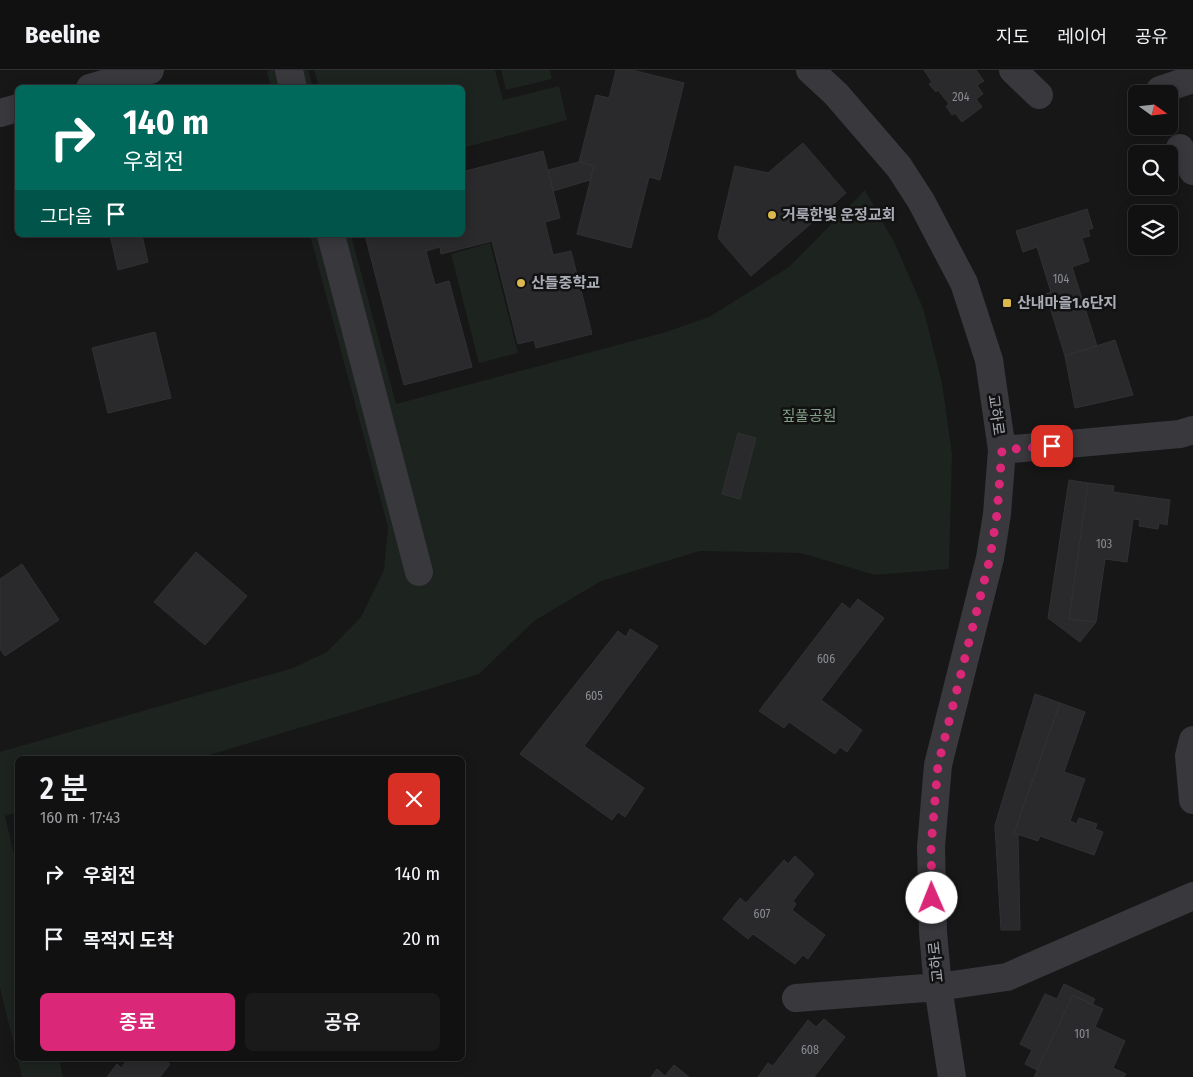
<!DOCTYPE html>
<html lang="ko">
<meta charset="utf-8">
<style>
body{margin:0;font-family:"Fira Sans Condensed","Noto Sans KR",sans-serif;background:#1a1a1b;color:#f1f3f6;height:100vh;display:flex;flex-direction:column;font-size:19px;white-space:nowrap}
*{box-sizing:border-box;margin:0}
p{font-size:16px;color:#9c9d9f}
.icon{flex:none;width:28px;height:28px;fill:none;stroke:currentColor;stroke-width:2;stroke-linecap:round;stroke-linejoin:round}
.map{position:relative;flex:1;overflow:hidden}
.sheet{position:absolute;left:15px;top:686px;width:450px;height:305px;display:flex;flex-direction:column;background:#111112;border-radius:8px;box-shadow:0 2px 12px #0003,0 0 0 1px #303132}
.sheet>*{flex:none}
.banner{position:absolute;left:15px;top:15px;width:450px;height:152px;border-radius:8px;box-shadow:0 2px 12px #0003,0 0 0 1px #303132;background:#00695c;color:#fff;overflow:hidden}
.needle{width:32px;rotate:105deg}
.fabs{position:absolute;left:1128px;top:15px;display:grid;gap:10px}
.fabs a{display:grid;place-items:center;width:50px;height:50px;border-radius:8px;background:#111112;box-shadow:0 2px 12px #0003,0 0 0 1px #303132;font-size:25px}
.pin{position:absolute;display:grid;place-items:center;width:42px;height:42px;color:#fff;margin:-21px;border-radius:10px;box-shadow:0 2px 8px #0006}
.me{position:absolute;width:55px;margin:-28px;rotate:359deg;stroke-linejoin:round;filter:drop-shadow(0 0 4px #0008)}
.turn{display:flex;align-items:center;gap:18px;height:105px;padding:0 25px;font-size:22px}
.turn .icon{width:65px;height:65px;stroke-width:2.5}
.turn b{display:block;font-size:35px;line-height:42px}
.then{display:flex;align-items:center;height:48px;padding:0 25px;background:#0003;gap:10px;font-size:19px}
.round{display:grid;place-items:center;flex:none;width:52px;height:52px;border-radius:8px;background:#1a1a1b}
.overview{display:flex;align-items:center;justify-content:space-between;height:85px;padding:0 25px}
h1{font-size:30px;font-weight:600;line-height:38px}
.button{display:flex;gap:10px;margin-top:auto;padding:10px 25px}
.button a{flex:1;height:58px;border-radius:8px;background:#db2777;color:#fff;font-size:20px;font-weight:600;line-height:58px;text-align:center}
.button a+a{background:#1a1a1b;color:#f1f3f6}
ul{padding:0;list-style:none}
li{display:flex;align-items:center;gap:15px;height:65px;padding:0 25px}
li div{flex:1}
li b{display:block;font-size:19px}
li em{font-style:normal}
header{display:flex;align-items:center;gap:30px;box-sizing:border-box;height:70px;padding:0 25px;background:#111112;border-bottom:1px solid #303132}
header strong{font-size:24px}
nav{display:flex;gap:28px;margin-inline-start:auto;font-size:18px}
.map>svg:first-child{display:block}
.green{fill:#1d231e}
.building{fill:#2a2a2c;stroke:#313134}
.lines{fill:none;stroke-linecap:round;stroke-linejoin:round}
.minor{stroke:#38383d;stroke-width:28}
.route{stroke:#db2777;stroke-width:9;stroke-dasharray:0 16.2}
.poi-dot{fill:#dcb74b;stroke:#121213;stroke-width:2}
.labels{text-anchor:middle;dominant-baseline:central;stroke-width:5;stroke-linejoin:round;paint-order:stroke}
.number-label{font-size:12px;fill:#898c93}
.poi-label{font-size:15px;font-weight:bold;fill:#aaadb6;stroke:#121213;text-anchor:start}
.street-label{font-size:15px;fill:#aaadb6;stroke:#121213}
.park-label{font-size:15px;fill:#849f88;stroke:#121213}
</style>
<header>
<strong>Beeline</strong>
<nav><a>지도</a><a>레이어</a><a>공유</a></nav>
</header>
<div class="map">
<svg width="1193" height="1007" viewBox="0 0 1193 1007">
<rect width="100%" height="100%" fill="#171718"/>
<path class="green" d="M270 0H308L313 17H271L267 2Z
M314 0H495L503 30 559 16 567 50 463 78 462 18 319 17Z
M501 0H550L552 9 506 20Z
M865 120 895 174 923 238 942 313 952 384 949 499 875 505 801 483 700 481 601 511 534 551 479 604 196 689H18L17 742 5 746 18 801V989H59L63 1007H22L0 918V682L293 598 327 582 361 547 384 500 388 457 310 165H351L396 334 666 262 709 247 789 197Z
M490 173 518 283 479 293 451 184Z"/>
<path class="building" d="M616 0H632L684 13 660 110 649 107 631 178 577 164 594 96 579 92 596 25 609 28Z
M924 0H976L984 11 977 15 983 24 976 29 982 37 962 52 955 43 952 45 946 36 949 34 938 20 936 22 929 14 932 12Z
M803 73 846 123 751 206 718 168 735 96 768 103Z
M543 81 560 148 545 152 553 185 571 181 592 264 536 278 534 270 518 274 492 171 441 184 440 177 426 181 435 215 449 211 472 297 404 315 365 165H462V102Z
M579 92 594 96 590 110 553 121 548 100Z
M1087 139 1093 158 1088 160 1090 166 1082 168 1089 191 1072 197 1097 276 1065 286 1046 224 1051 222 1037 177 1023 182 1016 161Z
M110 165H142L148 192 118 200Z
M155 262 171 328 108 343 92 278Z
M1115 270 1133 325 1075 338 1065 286Z
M738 363 756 368 740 429 722 424Z
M1069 410 1088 413 1069 549 1096 552 1080 572 1048 548Z
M1088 413 1114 416 1113 422 1170 430 1167 455 1159 453 1158 459 1139 456 1140 450 1133 449 1127 492 1105 489 1096 552 1069 549Z
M196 482 247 526 205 575 154 532Z
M22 494 59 550 5 586 0 579V509Z
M858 529 884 548 821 630 862 660 847 682 840 677 835 684 789 652 784 658 759 641 842 533 850 539Z
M630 559 658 576 584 676 644 718 625 747 618 742 612 750 520 684 618 561 626 567Z
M1035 624 1060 633 1014 763 1018 764 1020 860H1001L995 755Z
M1060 633 1085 642 1064 702 1085 709 1070 751 1077 754 1079 748 1097 754 1095 759 1103 762 1094 785 1040 766 1038 771 1014 763Z
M795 786 814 804 793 831 796 834 792 840 825 865 808 889 803 885 795 894 753 864 748 869 723 849 740 828 746 833 784 790 788 794Z
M1064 914 1095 929 1092 935 1073 925 1037 1000 1025 994 1032 980 1020 974 1045 924 1057 929Z
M1073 925 1103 939 1095 957 1125 971 1113 998 1126 1004 1124 1007H1034Z
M824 949 845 967 814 1007H758L768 993 773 996 808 950 816 957Z
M128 989H163L170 994 160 1007H107L117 994 121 998Z
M674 995 689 1007H651L657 999 665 1006Z"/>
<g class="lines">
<path class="minor" d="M289 0 293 18
M810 0 836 24 899 97 921 131 964 213 989 290 1002 380 997 444 990 488 938 695 931 777 933 862 938 917 952 1007
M1013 0 1039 25
M90 18 150 0
M1160 20 1193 9
M0 43 18 38
M1180 78 1193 101
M331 165 419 502
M1002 380 1180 364 1193 360
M1193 670 1189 686 1193 730
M796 928 938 917 1007 907 1193 826"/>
</g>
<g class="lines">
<path class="route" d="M932 828 931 777 938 695 990 488 997 444 1002 380 1052 376"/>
</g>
<g class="poi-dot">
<circle cx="772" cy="145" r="5"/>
<circle cx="521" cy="213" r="5"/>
<rect x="1002" y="228" width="10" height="10" rx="2.5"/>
</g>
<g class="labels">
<g class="number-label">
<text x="961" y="27">204</text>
<text x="1061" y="209">104</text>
<text x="1104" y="474">103</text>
<text x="826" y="589">606</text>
<text x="594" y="626">605</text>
<text x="762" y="844">607</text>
<text x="1082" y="964">101</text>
<text x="810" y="980">608</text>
</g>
<g class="poi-label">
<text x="782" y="145">거룩한빛 운정교회</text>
<text x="531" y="213">산들중학교</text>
<text x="1017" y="233">산내마을1.6단지</text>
</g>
<g class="street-label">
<text transform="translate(996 345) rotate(82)">교하로</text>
<text transform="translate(936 892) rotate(-96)">교하로</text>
</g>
<g class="park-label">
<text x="809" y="346">짚풀공원</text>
</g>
</g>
</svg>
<div class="fabs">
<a><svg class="needle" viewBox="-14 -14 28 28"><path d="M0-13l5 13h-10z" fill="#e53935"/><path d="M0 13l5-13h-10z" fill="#9c9d9f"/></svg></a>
<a><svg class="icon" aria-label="search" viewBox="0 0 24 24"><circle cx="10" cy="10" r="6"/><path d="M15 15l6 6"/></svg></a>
<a><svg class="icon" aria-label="layers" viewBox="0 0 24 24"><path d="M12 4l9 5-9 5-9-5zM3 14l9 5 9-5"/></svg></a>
</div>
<div class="pin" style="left:1052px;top:376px;background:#d93025"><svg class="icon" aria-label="arrive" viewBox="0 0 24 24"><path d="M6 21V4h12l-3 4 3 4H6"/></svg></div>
<svg class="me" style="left:932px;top:828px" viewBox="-20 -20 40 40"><circle r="19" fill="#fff"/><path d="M0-13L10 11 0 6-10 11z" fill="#db2777"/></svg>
<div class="banner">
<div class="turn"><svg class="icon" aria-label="right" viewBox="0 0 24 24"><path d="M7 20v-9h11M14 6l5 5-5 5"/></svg><div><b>140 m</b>우회전</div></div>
<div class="then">그다음<svg class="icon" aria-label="arrive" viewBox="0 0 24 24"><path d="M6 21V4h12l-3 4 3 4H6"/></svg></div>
</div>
<section class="sheet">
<div class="overview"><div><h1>2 분</h1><p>160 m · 17:43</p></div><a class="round" style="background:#d93025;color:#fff"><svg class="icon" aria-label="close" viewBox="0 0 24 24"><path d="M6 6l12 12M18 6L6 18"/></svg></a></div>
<ul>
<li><svg class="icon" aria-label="right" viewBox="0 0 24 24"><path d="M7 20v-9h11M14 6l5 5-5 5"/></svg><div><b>우회전</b></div><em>140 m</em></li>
<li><svg class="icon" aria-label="arrive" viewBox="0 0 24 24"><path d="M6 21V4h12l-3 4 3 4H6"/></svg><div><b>목적지 도착</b></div><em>20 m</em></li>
</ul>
<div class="button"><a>종료</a><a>공유</a></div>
</section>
</div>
